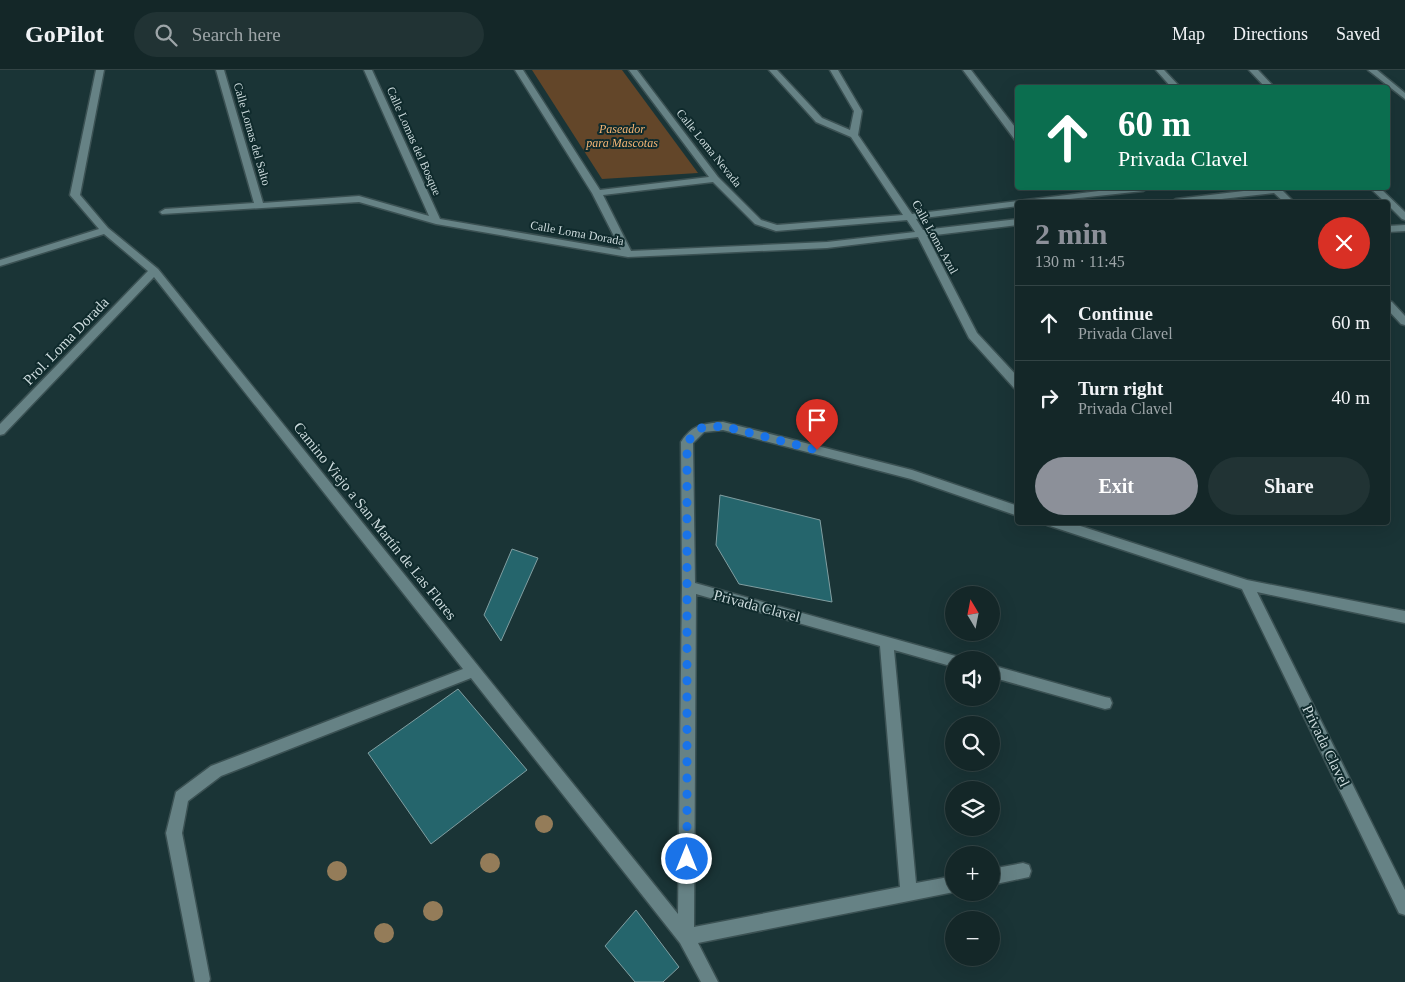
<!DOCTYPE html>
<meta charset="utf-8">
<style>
body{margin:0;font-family:"Times New Roman",serif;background:#213334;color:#f1f3f6;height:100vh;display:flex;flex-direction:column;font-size:19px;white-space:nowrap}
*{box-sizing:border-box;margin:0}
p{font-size:16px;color:#9da5a8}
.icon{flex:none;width:28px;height:28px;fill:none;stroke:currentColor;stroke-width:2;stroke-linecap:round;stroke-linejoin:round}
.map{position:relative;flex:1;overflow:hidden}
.details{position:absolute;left:1015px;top:130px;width:375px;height:325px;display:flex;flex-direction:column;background:#142728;border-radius:5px;box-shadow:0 5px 20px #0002,0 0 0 1px #334445}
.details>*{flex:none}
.banner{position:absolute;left:1015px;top:15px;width:375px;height:105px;border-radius:5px;box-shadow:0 5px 20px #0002,0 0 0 1px #334445;background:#0b6e4f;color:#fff;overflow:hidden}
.needle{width:32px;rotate:350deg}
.buttons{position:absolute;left:945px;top:516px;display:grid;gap:10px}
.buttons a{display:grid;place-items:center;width:55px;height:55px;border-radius:50%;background:#142728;box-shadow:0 5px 20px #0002,0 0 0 1px #334445;font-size:25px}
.pin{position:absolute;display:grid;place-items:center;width:42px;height:42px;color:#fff;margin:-51px -21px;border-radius:50% 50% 50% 0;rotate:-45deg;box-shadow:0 0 5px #0007}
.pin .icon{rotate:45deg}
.me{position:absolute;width:55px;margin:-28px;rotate:0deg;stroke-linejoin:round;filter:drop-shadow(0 0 4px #0008)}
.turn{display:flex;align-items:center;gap:18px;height:105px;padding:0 20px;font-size:22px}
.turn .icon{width:65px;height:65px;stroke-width:2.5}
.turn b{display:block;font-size:35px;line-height:42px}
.round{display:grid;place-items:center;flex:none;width:52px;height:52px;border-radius:26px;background:#213334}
.head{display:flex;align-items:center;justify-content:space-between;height:85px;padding:0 20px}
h1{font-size:30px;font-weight:800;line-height:38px;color:#8c9099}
.primary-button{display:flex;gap:10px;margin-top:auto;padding:10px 20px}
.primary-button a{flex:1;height:58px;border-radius:30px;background:#8c9099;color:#fff;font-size:20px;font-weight:800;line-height:58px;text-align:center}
.primary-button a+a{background:#213334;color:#f1f3f6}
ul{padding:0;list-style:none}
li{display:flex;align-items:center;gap:15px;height:75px;padding:0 20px;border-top:1px solid #334445}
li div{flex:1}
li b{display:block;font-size:19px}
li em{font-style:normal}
header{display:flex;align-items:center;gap:30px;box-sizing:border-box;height:70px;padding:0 25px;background:#142728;border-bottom:1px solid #334445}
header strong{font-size:24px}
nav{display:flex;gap:28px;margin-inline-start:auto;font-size:18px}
.search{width:350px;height:45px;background:#213334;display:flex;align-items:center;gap:12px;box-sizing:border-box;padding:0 18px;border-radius:28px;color:#9da5a8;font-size:19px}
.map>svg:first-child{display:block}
.green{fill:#634629}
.building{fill:#25656c;stroke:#819ea1}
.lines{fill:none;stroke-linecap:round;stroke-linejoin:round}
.minor-casing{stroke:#3b5153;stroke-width:3}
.minor{fill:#668285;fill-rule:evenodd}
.tree{fill:#947c59}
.route{stroke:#1a73e8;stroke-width:9;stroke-dasharray:0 16.2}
.labels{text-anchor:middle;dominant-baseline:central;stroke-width:4;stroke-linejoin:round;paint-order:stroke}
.far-park-label{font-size:12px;font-style:italic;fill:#f7b675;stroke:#0f2a2c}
.far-street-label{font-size:12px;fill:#cddbdd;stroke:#0f2a2c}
.street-label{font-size:15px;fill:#cddbdd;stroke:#0f2a2c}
</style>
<header>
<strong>GoPilot</strong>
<div class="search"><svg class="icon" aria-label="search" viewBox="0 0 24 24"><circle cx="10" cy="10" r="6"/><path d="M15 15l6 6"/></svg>Search here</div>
<nav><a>Map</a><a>Directions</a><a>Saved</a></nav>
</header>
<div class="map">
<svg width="1405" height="912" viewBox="0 0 1405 912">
<rect width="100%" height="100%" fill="#1a3436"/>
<path class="green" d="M532 0H622L698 103 602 109Z"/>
<path class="building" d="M720 425 820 450 832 532 739 514 716 475Z
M512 479 538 488 501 571 484 545Z
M458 619 527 700 431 774 368 683Z
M636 840 679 897 663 912H635L605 876Z"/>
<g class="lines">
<g class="minor-casing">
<path id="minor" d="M96 0H104L80 125 108 158 158 199 678 844 682 517 681 372C693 354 703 354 723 352L912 400 1018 436V446L911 409 723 360 704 362 693 373 695 513 959 587 960 590H954V597L894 580 916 813 954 806V822L698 873 718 912H701L680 873 471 608 221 706 188 731 182 763 210 909 209 912H195L166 763 176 722 211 696 463 599 154 207 4 364 0 365V354L148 201 104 164 0 196V190L99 159 70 125ZM696 524 880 576 900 817 694 857Z
M216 0H224L263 133 359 126 429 146 364 0H372L440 149 621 180 592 123 515 0H523L600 120 709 107 629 0H637L718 107 761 150 777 155 903 145 851 67 816 52 769 0H777L822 48 850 60 854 41 830 0H838L862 41 858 65 912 144 1123 118H1148L1143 121 1042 132H1018V136L916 149 923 160 1018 149V155L927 166 977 263 1018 307V319L1014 318 969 268 918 167 827 178 628 187 436 154 359 132 162 144 160 142 165 139 254 133ZM713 112 755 154 776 161 907 150 915 162 827 172 631 181 603 125Z
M963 0H971L1018 61V70H1015Z
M1156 0H1164L1181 18H1172Z
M1249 0H1258L1275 18H1266Z
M1368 0H1377L1405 23V29Z
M1269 118H1280L1294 132H1284L1274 123 1195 132H1171L1176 129Z
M1370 118H1380L1405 142V150L1402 149 1388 135V132H1385Z
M1405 155V161L1388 162V156Z
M1388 231 1392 232 1405 246V255L1401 254 1388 240Z
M1045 452H1068L1247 510 1405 541V553L1257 522 1405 820V845L1399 843 1242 519 1047 455Z
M991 595 1105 627 1110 628 1112 633 1110 638 1105 639 991 607Z
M1023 793 1029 795 1031 801 1029 807 991 815V799Z"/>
</g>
<use href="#minor" class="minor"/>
</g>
<g class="tree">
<circle cx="544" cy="754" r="9"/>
<circle cx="490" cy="793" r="10"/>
<circle cx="337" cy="801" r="10"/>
<circle cx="433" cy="841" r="10"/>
<circle cx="384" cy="863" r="10"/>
</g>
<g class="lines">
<path class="route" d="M687 789V372L701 358 723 356 817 380"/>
</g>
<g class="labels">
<g class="far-park-label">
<text x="622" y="59">Paseador<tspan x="622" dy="14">para Mascotas</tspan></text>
</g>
<g class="far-street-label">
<text transform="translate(252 64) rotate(74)">Calle Lomas del Salto</text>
<text transform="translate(414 71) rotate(66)">Calle Lomas del Bosque</text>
<text transform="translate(709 78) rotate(51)">Calle Loma Nevada</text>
<text transform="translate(577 163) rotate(10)">Calle Loma Dorada</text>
<text transform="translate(935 167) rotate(61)">Calle Loma Azul</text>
</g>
<g class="street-label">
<text transform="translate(66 271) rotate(-46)">Prol. Loma Dorada</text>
<text transform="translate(375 451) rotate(51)">Camino Viejo a San Martín de Las Flores</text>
<text transform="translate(757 536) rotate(15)">Privada Clavel</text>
<text transform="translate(1326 676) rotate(64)">Privada Clavel</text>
</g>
</g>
</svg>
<div class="buttons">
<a><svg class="needle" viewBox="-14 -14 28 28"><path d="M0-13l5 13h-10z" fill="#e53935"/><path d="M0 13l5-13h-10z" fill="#9da5a8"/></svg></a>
<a><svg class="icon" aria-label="sound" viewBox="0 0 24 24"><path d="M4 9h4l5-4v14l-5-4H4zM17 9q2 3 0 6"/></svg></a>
<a><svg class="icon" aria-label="search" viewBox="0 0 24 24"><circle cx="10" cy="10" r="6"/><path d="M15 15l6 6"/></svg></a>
<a><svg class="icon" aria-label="layers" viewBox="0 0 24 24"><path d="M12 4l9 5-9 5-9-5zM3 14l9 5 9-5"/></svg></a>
<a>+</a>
<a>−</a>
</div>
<div class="pin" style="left:817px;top:380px;background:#d93025"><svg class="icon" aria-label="arrive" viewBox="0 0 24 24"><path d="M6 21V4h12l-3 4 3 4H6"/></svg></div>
<svg class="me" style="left:687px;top:789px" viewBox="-20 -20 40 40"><circle r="17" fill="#1a73e8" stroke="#fff" stroke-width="3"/><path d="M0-11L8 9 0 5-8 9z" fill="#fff"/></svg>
<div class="banner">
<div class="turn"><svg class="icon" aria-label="ahead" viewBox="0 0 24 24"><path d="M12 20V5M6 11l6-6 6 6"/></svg><div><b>60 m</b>Privada Clavel</div></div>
</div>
<section class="details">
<div class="head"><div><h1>2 min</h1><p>130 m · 11:45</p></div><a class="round" style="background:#d93025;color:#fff"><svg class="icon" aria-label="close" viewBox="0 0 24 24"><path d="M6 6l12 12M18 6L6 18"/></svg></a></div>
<ul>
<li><svg class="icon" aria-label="ahead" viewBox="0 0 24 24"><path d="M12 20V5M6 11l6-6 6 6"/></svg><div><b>Continue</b><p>Privada Clavel</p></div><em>60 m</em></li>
<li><svg class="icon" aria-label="right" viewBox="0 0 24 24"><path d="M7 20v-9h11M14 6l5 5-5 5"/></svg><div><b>Turn right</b><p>Privada Clavel</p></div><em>40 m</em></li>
</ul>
<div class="primary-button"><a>Exit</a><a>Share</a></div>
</section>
</div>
